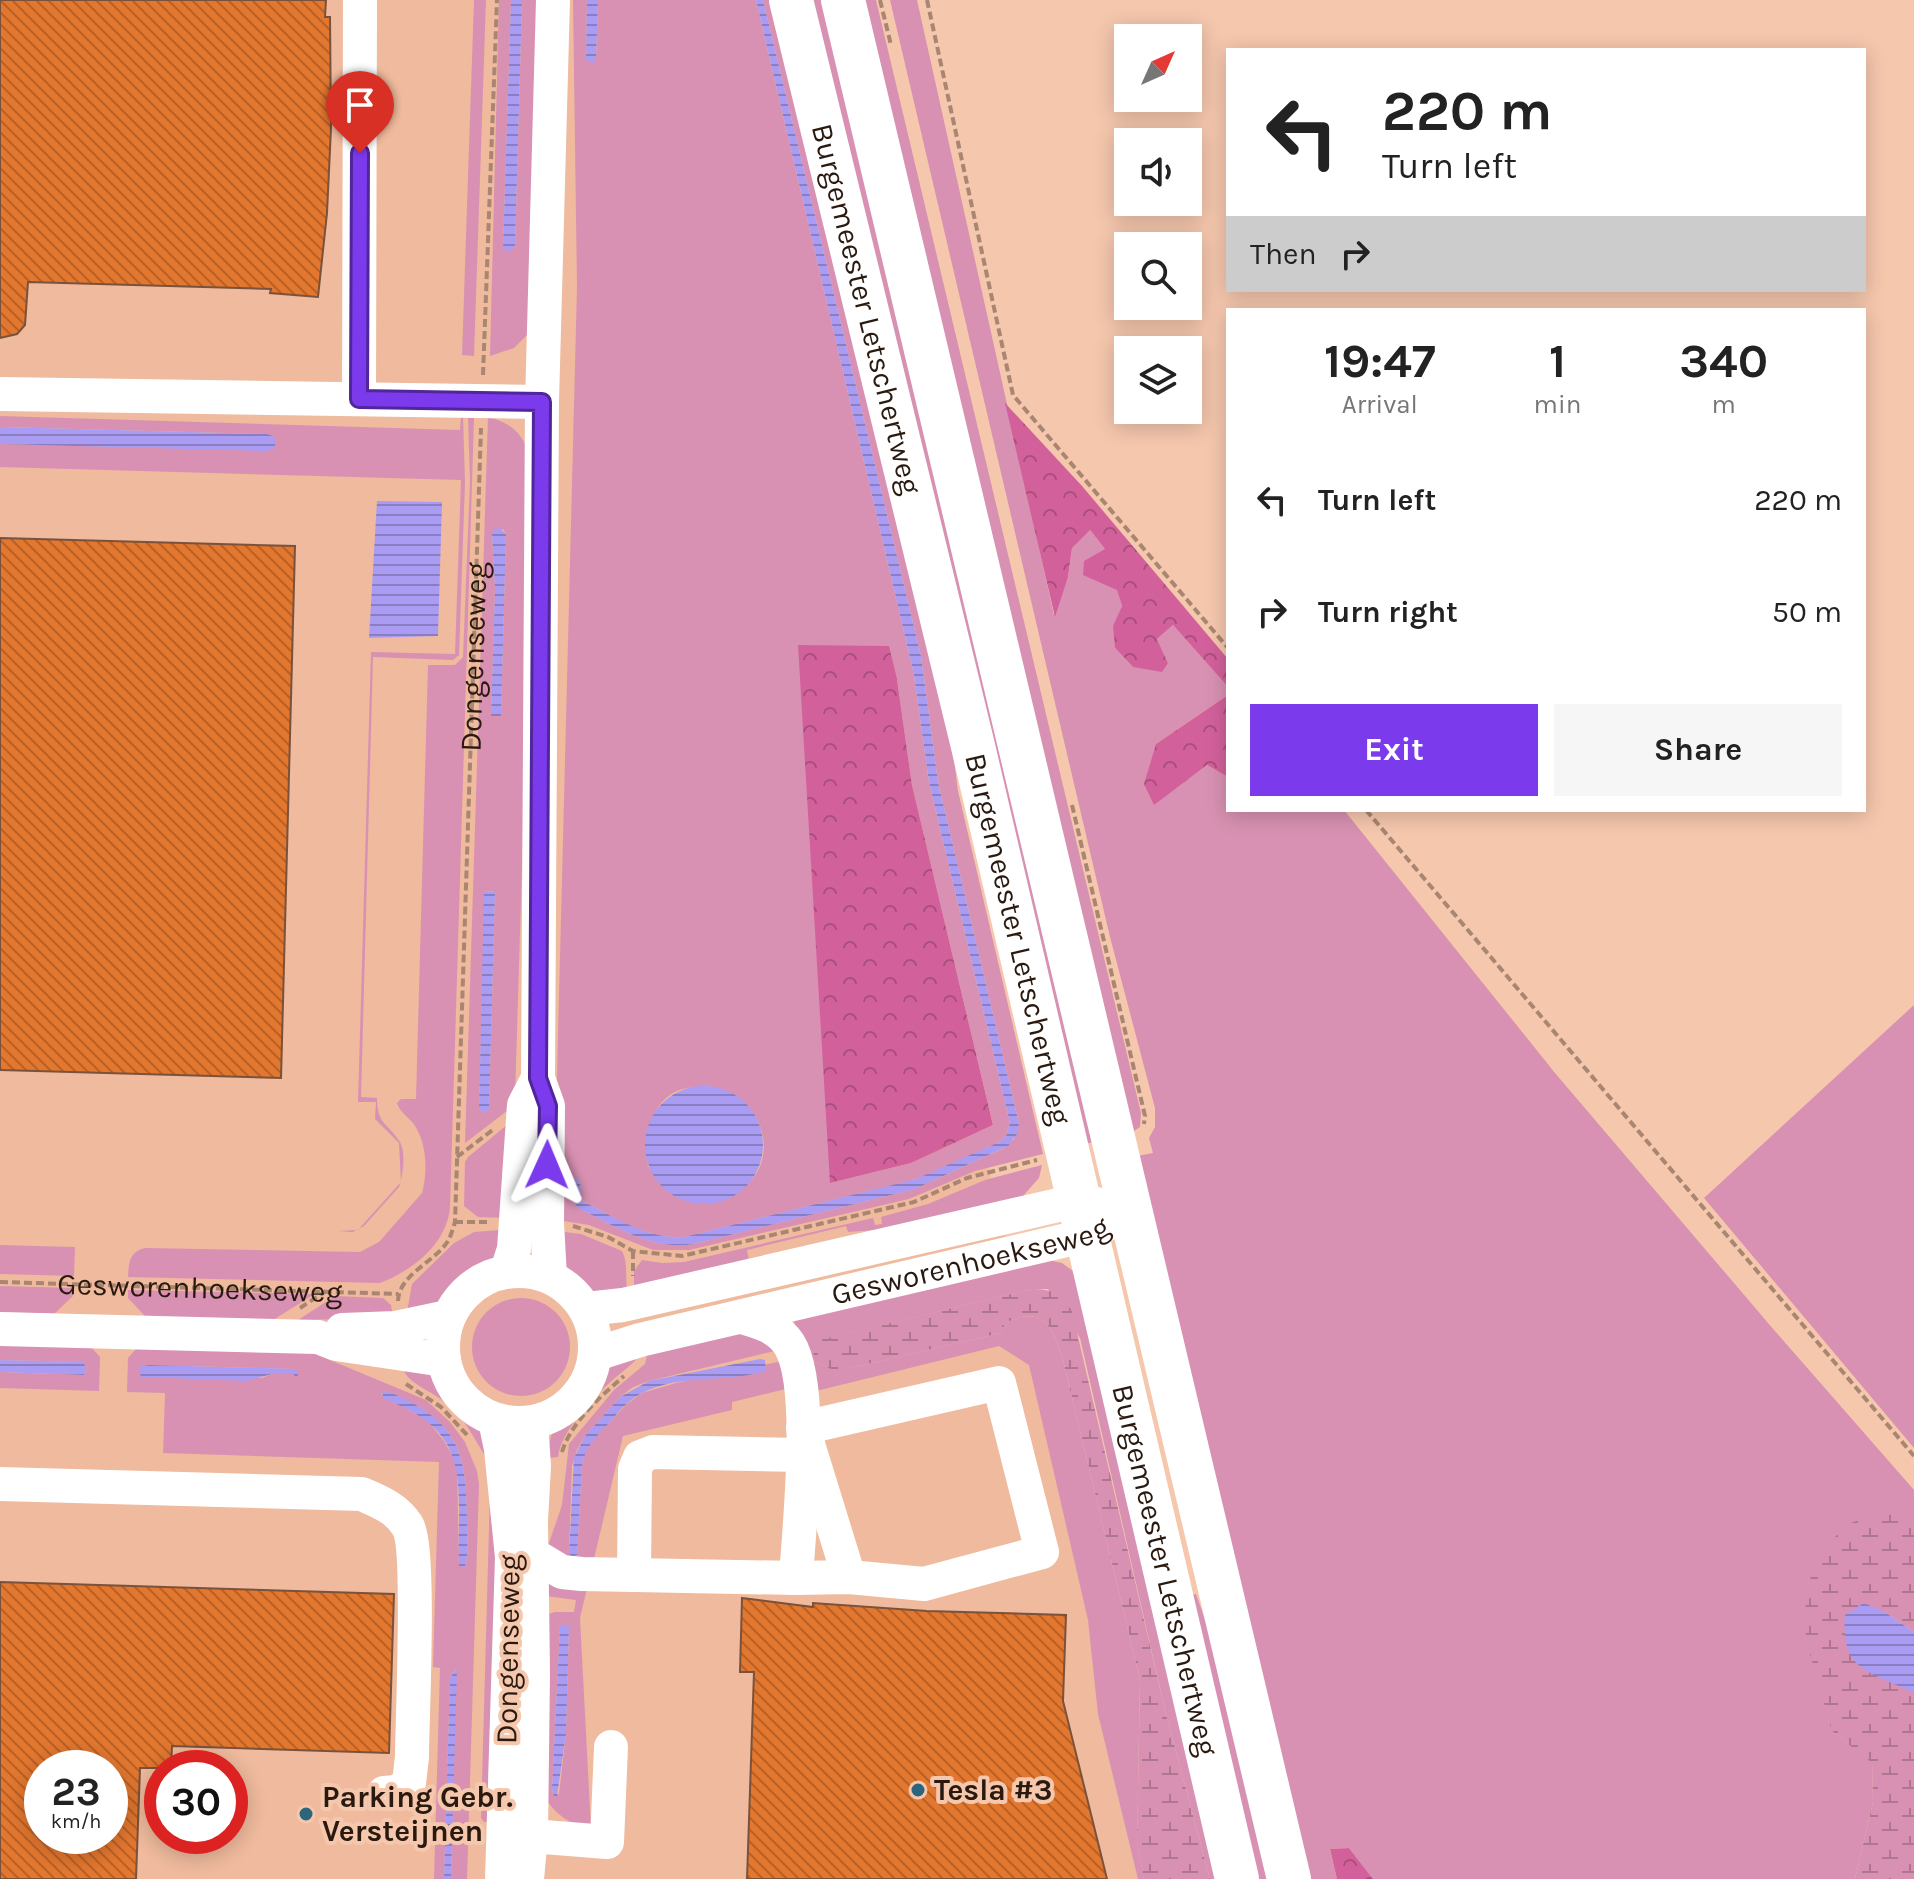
<!DOCTYPE html>
<style>
body{margin:0;font-family:Karla,sans-serif;background:#f6f6f6;color:#222;height:100vh;display:flex;flex-direction:column;font-size:30px;white-space:nowrap}
*{box-sizing:border-box;margin:0}
p{font-size:26px;color:#767676}
.icon{flex:none;width:44px;height:44px;fill:none;stroke:currentColor;stroke-width:2;stroke-linecap:round;stroke-linejoin:round}
.map{position:relative;flex:1;overflow:hidden}
.panel{position:absolute;left:1226px;top:308px;width:640px;height:504px;display:flex;flex-direction:column;background:#fff;border-radius:0px;box-shadow:0 4px 20px #0003}
.panel>*{flex:none}
.hud{position:absolute;left:1226px;top:48px;width:640px;height:244px;border-radius:0px;box-shadow:0 4px 20px #0003;background:#fff;color:#222;overflow:hidden}
.needle{width:52px;rotate:45deg}
.buttons{position:absolute;left:1114px;top:24px;display:grid;gap:16px}
.buttons a{display:grid;place-items:center;width:88px;height:88px;border-radius:0px;background:#fff;box-shadow:0 4px 20px #0003;font-size:40px}
.speed{position:absolute;left:24px;top:1750px;display:flex;gap:16px;font-size:40px;font-weight:700;text-align:center}
.speed>*{display:grid;place-content:center;width:104px;height:104px;border-radius:50%;background:#fff;box-shadow:0 4px 20px #0003;line-height:1}
.speed small{font-size:20px;font-weight:400}
.speed .limit{border:12px solid #d22;background:#fff;color:#111}
.pin{position:absolute;display:grid;place-items:center;width:68px;height:68px;color:#fff;margin:-82px -34px;border-radius:50% 50% 50% 0;rotate:-45deg;box-shadow:0 0 8px #0007}
.pin .icon{rotate:45deg}
.me{position:absolute;width:88px;margin:-44px;rotate:1deg;stroke-linejoin:round;filter:drop-shadow(0 0 6px #0008)}
.turn{display:flex;align-items:center;gap:28px;height:168px;padding:0 24px;font-size:36px}
.turn .icon{width:104px;height:104px;stroke-width:2.5}
.turn b{display:block;font-size:56px;line-height:68px}
.then{display:flex;align-items:center;height:76px;padding:0 24px;background:#0003;gap:16px;font-size:30px}
.eta{display:flex;justify-content:space-evenly;align-items:center;height:136px;text-align:center}
.eta b{font-size:48px;font-weight:700;line-height:56px}
.cta{display:flex;gap:16px;margin-top:auto;padding:16px 24px}
.cta a{flex:1;height:92px;border-radius:0px;background:#7c3aed;color:#fff;font-size:32px;font-weight:700;line-height:92px;text-align:center}
.cta a+a{background:#f6f6f6;color:#222}
ul{padding:0;list-style:none}
li{display:flex;align-items:center;gap:24px;height:112px;padding:0 24px}
li div{flex:1}
li b{display:block;font-size:30px}
li em{font-style:normal}
.map>svg:first-child{display:block}
.built{fill:#efba9d;fill-rule:evenodd}
.green{fill:#d891b2;fill-rule:evenodd}
.forest{fill:url(#forest-crowns)}
.wetland{fill:url(#wetland-marsh)}
.water{fill:url(#water-rules)}
.building{fill:url(#building-back-hatch);stroke:#7a523c;stroke-width:2;fill-rule:evenodd}
.lines{fill:none;stroke-linecap:round;stroke-linejoin:round}
.path{stroke:#a88672;stroke-width:4;stroke-dasharray:8 4;stroke-linecap:butt}
.minor{stroke:#fff;stroke-width:34}
.major{stroke:#fff;stroke-width:44}
.route-casing{stroke:#51269a;stroke-width:20}
.route{stroke:#7c3aed;stroke-width:14}
.poi-dot{fill:#2d657f;stroke:#f5c7ad;stroke-width:3}
.labels{text-anchor:middle;dominant-baseline:central;stroke-width:8;stroke-linejoin:round;paint-order:stroke}
.street-label{font-size:30px;fill:#29190f;stroke:#f5c7ad}
.poi-label{font-size:30px;font-weight:bold;fill:#29190f;stroke:#f5c7ad;text-anchor:start}
</style>
<div class="map">
<svg width="1914" height="1879" viewBox="0 0 1914 1879">
<defs>
<pattern id="forest-crowns" width="20" height="18" patternUnits="userSpaceOnUse" patternTransform="scale(2)"><rect width="20" height="18" fill="#d2619b"/><path d="M2 6a3 3 0 1 1 6 0M12 15a3 3 0 1 1 6 0" fill="none" stroke="#aa4f7d"/></pattern>
<pattern id="wetland-marsh" width="20" height="14" patternUnits="userSpaceOnUse" patternTransform="scale(2)"><rect width="20" height="14" fill="#d891b2"/><path d="M1 5h8M5 5V1M11 12h8M15 12V8" fill="none" stroke="#af768f"/></pattern>
<pattern id="water-rules" width="6" height="5" patternUnits="userSpaceOnUse" patternTransform="scale(2)"><rect width="6" height="5" fill="#aa9cf3"/><path d="M0 2.5h6" fill="none" stroke="#8a7ec3"/></pattern>
<pattern id="building-back-hatch" width="6" height="6" patternUnits="userSpaceOnUse" patternTransform="scale(2)"><rect width="6" height="6" fill="#e27730"/><path d="M-1 5l2 2M0 0l6 6M5-1l2 2" fill="none" stroke="#b76127"/></pattern>
</defs>
<rect width="100%" height="100%" fill="#f5c7ad"/>
<path class="built" d="M0 0H694L1037 1360 1157 1879H0ZM42 1768H110V1836H42ZM162 1768H230V1836H162Z"/>
<path class="green" d="M474 0H486L474 356 462 355Z
M499 0H511L503 248 515 246 522 0H548L531 331 514 348 490 356Z
M573 0H587L586 60 596 58 598 0H756L914 675 929 782 1010 1123 1006 1136 999 1142 926 1176 905 1182 684 1237C648 1240 613 1216 581 1200L580 1182 571 1199 578 1208C615 1226 651 1251 694 1244L915 1189 1004 1148 1014 1139 1019 1124 938 782 921 656 763 0H781L944 681 958 791 1043 1154 975 1171 909 1199 689 1250H653L589 1225 557 1220 556 1115 577 287ZM897 679 912 785 993 1125 911 1163 830 1183ZM709 1086C777 1099 785 1186 715 1200 706 1202 693 1204 684 1200 671 1194 658 1175 648 1166 644 1138 651 1097 683 1089 691 1087 700 1087 709 1086Z
M808 0H828L1097 1141 1081 1145Z
M854 0H876L1141 1113 1140 1127 1131 1133Z
M890 0H917L1054 615 1068 577 1072 548 1089 529 1105 549 1122 606 1114 626 1115 648 1133 667 1168 663 1157 639 1173 625 1228 687V695L1156 744 1154 804 1207 765 1228 777V810H1344L1555 1073 1774 1330 1914 1490V1532L1909 1517 1832 1731 1872 1762 1873 1802 1855 1879H1373L1349 1848 1330 1849 1337 1879H1303L1137 1156 1153 1153 1149 1138 1155 1127V1108L1110 937Z
M0 416 460 430 461 416H463L465 482 459 655 453 660 373 657 361 1097 377 1098C377 1125 388 1123 400 1142 406 1153 403 1176 399 1187L364 1226 353 1232 338 1231 358 1230 401 1182 399 1143 375 1119 376 1102H358L371 652 455 654 461 480 0 467V444L271 450 270 435 267 434 0 427Z
M468 416 474 418 450 1207C447 1244 413 1270 380 1283L128 1277C129 1263 129 1252 145 1248L360 1252 379 1242 422 1193C428 1172 427 1141 413 1123 407 1116 400 1112 397 1103L401 1099H416L428 665H455L463 657 470 482Z
M488 417C520 425 527 442 534 472L515 1097 507 1111 465 1143ZM503 529 506 534 501 715 491 716 495 589 492 534ZM485 891 495 892 489 1109 484 1113 479 1109Z
M1914 1005V1448L1704 1198Z
M513 1120 512 1218 478 1217 464 1206 465 1162 468 1157Z
M1042 1165 1039 1178 1023 1196 904 1228 848 1232 846 1226 747 1250 750 1266 634 1288V1271L642 1260 662 1263 684 1262 873 1218 875 1225 882 1224 881 1217 928 1204 985 1180Z
M512 1229 496 1267 471 1283 447 1306 406 1318 412 1284 454 1243 474 1232Z
M557 1231 581 1234 622 1251C629 1264 624 1279 628 1293 616 1294 601 1297 589 1295 562 1291 561 1252 557 1231Z
M0 1245 75 1247 74 1276 0 1274Z
M1044 1259 1062 1263 1073 1271 1228 1879H1210L1165 1710 1080 1338 1048 1289H1031L812 1342 815 1362 831 1369H846L1001 1333 1005 1323C1041 1306 1051 1323 1062 1356L1140 1680 1137 1842 1144 1879H1138L1098 1714 1088 1620 1029 1365 999 1346 812 1392 808 1384 793 1316Z
M0 1286 73 1288V1296L54 1314 0 1312Z
M128 1290 312 1294 313 1295 273 1320 145 1316 128 1298Z
M335 1296 383 1298 391 1305 393 1318 298 1320Z
M472 1347a49 49 0 1 1 98 0a49 49 0 1 1-98 0Z
M739 1329 783 1349 649 1381 633 1387 620 1397 585 1436 577 1450 572 1466 569 1553 575 1557 577 1555 582 1465 585 1452 592 1440 627 1404 642 1393 676 1383 792 1359 794 1387 732 1402V1410L623 1436 580 1618 591 1829C569 1823 558 1817 545 1798V1615L555 1612H574L576 1600 546 1596 547 1549 562 1505 569 1444 614 1390 645 1364 647 1355ZM569 1626 566 1734 559 1794 553 1793 552 1789 560 1627Z
M0 1344 91 1347 100 1357 99 1391 0 1388V1372L84 1375 86 1372 83 1362 0 1360Z
M137 1348 313 1353 426 1400 450 1422 465 1442 477 1471 479 1484 467 1879H451L456 1669 450 1678 444 1879H434L440 1668 433 1667 439 1462 163 1453 165 1393 127 1392 128 1358ZM149 1365 295 1369H296L293 1374H272L262 1378 142 1366ZM389 1392C455 1420 467 1448 467 1518 467 1533 469 1553 465 1567L459 1565 457 1464 444 1441 428 1421 381 1394Z
M639 1356C633 1364 624 1370 616 1377 596 1394 561 1430 558 1457L549 1458C548 1422 562 1424 582 1400 590 1390 595 1378 603 1367Z
M404 1371 442 1373 461 1402 484 1421 486 1457C474 1439 466 1420 449 1405 437 1394 409 1384 404 1371Z
M497 1483 494 1822H484L481 1818 490 1491Z
M1196 1594 1231 1693 1275 1879H1256L1188 1596Z"/>
<path class="forest" d="M1005 403 1082 486 1228 659V687L1173 625 1157 639 1168 663 1162 672 1133 667 1115 648 1113 626 1122 606 1117 590 1083 575 1084 561 1105 549 1090 530 1072 548 1068 577 1055 617Z
M798 645 889 646 897 679 912 785 993 1125 911 1163 830 1183Z
M1228 695V777L1207 765 1154 805 1144 784 1156 744Z
M1349 1848 1373 1879H1337L1330 1849Z"/>
<path class="wetland" d="M1031 1289C1051 1289 1061 1293 1072 1311L1165 1710 1210 1879H1144L1137 1842 1140 1680 1062 1356C1051 1323 1041 1306 1005 1323L1001 1333 846 1369H831L815 1362 811 1342Z
M1880 1514 1910 1517 1914 1532V1632L1885 1612 1914 1693V1879H1855L1873 1802 1872 1763 1832 1731 1810 1654 1803 1621 1812 1569 1831 1540 1853 1522Z"/>
<path class="water" d="M511 0H522L515 246 509 252 503 248Z
M587 0H598L596 59 593 63 586 60Z
M756 0H763L921 656 938 782 1019 1124 1017 1134 1008 1146 915 1189 694 1244C651 1251 615 1226 578 1208L571 1199 569 1180 576 1178 580 1182 582 1201C614 1216 648 1240 684 1237L916 1179 999 1142 1006 1136 1010 1123 929 782 914 675Z
M0 427 267 434 273 436 276 442 274 448 268 451 0 444Z
M377 501 442 502 438 636 369 638Z
M500 528 506 534 501 716H491L495 589 492 534 495 529Z
M484 891 495 892 489 1109 484 1113 479 1109Z
M645 1145a59 59 0 1 1 118 0a59 59 0 1 1-118 0Z
M760 1359 765 1360 766 1371C725 1384 672 1372 634 1398 624 1405 616 1415 608 1424 596 1437 585 1447 582 1465L577 1555 572 1557 569 1554 574 1458 585 1436 620 1397 649 1381Z
M0 1360 84 1362 86 1372 84 1375 0 1372Z
M149 1365 296 1369 298 1375 296 1377 293 1374H272L247 1381 141 1377 139 1369 142 1366Z
M382 1392H389C455 1419 467 1449 467 1518 467 1533 469 1552 465 1567L459 1566C456 1486 477 1433 384 1399Z
M1864 1603 1885 1612 1914 1632V1693C1873 1672 1840 1673 1845 1615Z
M560 1626H569L566 1734 557 1796H554L552 1789Z
M457 1668 451 1879H444L450 1678Z"/>
<path class="building" d="M0 0H326L325 17H330L331 128 327 213 318 297 270 293 271 289 28 282 25 325 17 334 0 338Z
M0 538 295 546 281 1078 0 1070Z
M0 1582 394 1594 389 1753 172 1746 171 1768H140L136 1879H0ZM42 1768H110V1836H42Z
M742 1598 813 1607V1603L927 1611 1066 1615 1063 1701 1107 1879H747L754 1672H740Z"/>
<g class="lines">
<g class="path">
<path d="M880 0 891 45"/>
<path d="M927 0 1013 395 1228 648"/>
<path d="M483 375 497 0"/>
<path d="M1072 805 1145 1116 1144 1124"/>
<path d="M1366 810 1914 1456"/>
<path d="M457 1157 494 1129"/>
<path d="M455 1222H488"/>
<path d="M573 1226 608 1237 633 1251 682 1256 914 1202 967 1178 1037 1160"/>
<path d="M633 1251V1276"/>
<path id="s1" d="M0 1282 398 1294"/>
<path id="s2" d="M398 1301C399 1274 435 1262 448 1241 451 1236 453 1228 455 1222L481 428"/>
<path d="M300 1308 326 1291"/>
<path d="M406 1384 441 1407 469 1437"/>
<path d="M562 1452C571 1422 601 1396 624 1376"/>
</g>
<g class="minor">
<path d="M0 394 542 402"/>
<path d="M359 399 360 0"/>
<circle cx="519" cy="1347" r="76"/>
<path d="M507 1271 514 1249 524 1105 538 1078"/>
<path d="M550 1277 547 1223 548 1106 538 1078 542 402 553 0"/>
<path d="M586 1309 623 1305 1080 1200 1129 1212"/>
<path d="M0 1329 318 1337 336 1344 444 1360"/>
<path d="M342 1330 396 1328 448 1317"/>
<path id="s3" d="M596 1354 640 1340 1088 1235 1107 1224"/>
<path d="M495 1420 501 1449 512 1557 502 1879"/>
<path d="M0 1484 362 1494C380 1502 396 1508 407 1525 421 1545 412 1721 412 1757L409 1783 397 1792 384 1793"/>
<path d="M532 1554 562 1572 582 1574 796 1578C799 1527 815 1384 789 1344 779 1328 760 1322 742 1317"/>
<path d="M634 1575 635 1469 640 1457 653 1452 802 1455"/>
<path d="M796 1578 849 1577 924 1584 1042 1552 999 1383 803 1428 849 1577"/>
<path d="M507 1831 531 1836 607 1842 611 1747"/>
<path d="M527 1879 531 1836 533 1673 531 1521 534 1466 531 1423"/>
</g>
<g class="major">
<path id="s4" d="M791 0 972 742 1237 1879"/>
<path d="M843 0C997 625 1135 1254 1289 1879"/>
</g>
</g>
<g class="lines">
<g class="route-casing">
<path id="route" d="M360 153 359 399 542 402 538 1078 548 1106 547 1165"/>
</g>
<use href="#route" class="route"/>
</g>
<g class="poi-dot">
<circle cx="918" cy="1790" r="8"/>
<circle cx="306" cy="1814" r="8"/>
</g>
<g class="labels">
<g class="street-label">
<text stroke="none"><textPath href="#s4" startOffset="318">Burgemeester Letschertweg</textPath></text>
<text stroke="none"><textPath href="#s2" startOffset="666">Dongenseweg</textPath></text>
<text stroke="none"><textPath href="#s4" startOffset="966">Burgemeester Letschertweg</textPath></text>
<text stroke="none"><textPath href="#s3" startOffset="386">Gesworenhoekseweg</textPath></text>
<text stroke="none"><textPath href="#s1" startOffset="200">Gesworenhoekseweg</textPath></text>
<text stroke="none"><textPath href="#s4" startOffset="1614">Burgemeester Letschertweg</textPath></text>
<text transform="translate(508 1649) rotate(-89)">Dongenseweg</text>
</g>
<g class="poi-label">
<text x="934" y="1790">Tesla #3</text>
<text x="322" y="1797">Parking Gebr.<tspan x="322" dy="34">Versteijnen</tspan></text>
</g>
</g>
</svg>
<div class="buttons">
<a><svg class="needle" viewBox="-14 -14 28 28"><path d="M0-13l5 13h-10z" fill="#e53935"/><path d="M0 13l5-13h-10z" fill="#767676"/></svg></a>
<a><svg class="icon" aria-label="sound" viewBox="0 0 24 24"><path d="M4 9h4l5-4v14l-5-4H4zM17 9q2 3 0 6"/></svg></a>
<a><svg class="icon" aria-label="search" viewBox="0 0 24 24"><circle cx="10" cy="10" r="6"/><path d="M15 15l6 6"/></svg></a>
<a><svg class="icon" aria-label="layers" viewBox="0 0 24 24"><path d="M12 4l9 5-9 5-9-5zM3 14l9 5 9-5"/></svg></a>
</div>
<div class="speed"><div>23<small>km/h</small></div><div class="limit">30</div></div>
<div class="pin" style="left:360px;top:153px;background:#d93025"><svg class="icon" aria-label="arrive" viewBox="0 0 24 24"><path d="M6 21V4h12l-3 4 3 4H6"/></svg></div>
<svg class="me" style="left:547px;top:1165px" viewBox="-20 -20 40 40"><path d="M0-17L14 15 0 8-14 15z" fill="#7c3aed" stroke="#fff" stroke-width="4"/></svg>
<div class="hud">
<div class="turn"><svg class="icon" aria-label="left" viewBox="0 0 24 24"><path d="M17 20v-9H6M10 6l-5 5 5 5"/></svg><div><b>220 m</b>Turn left</div></div>
<div class="then">Then<svg class="icon" aria-label="right" viewBox="0 0 24 24"><path d="M7 20v-9h11M14 6l5 5-5 5"/></svg></div>
</div>
<section class="panel">
<div class="eta">
<div><b>19:47</b><p>Arrival</p></div>
<div><b>1</b><p>min</p></div>
<div><b>340</b><p>m</p></div>
</div>
<ul>
<li><svg class="icon" aria-label="left" viewBox="0 0 24 24"><path d="M17 20v-9H6M10 6l-5 5 5 5"/></svg><div><b>Turn left</b></div><em>220 m</em></li>
<li><svg class="icon" aria-label="right" viewBox="0 0 24 24"><path d="M7 20v-9h11M14 6l5 5-5 5"/></svg><div><b>Turn right</b></div><em>50 m</em></li>
</ul>
<div class="cta"><a>Exit</a><a>Share</a></div>
</section>
</div>
